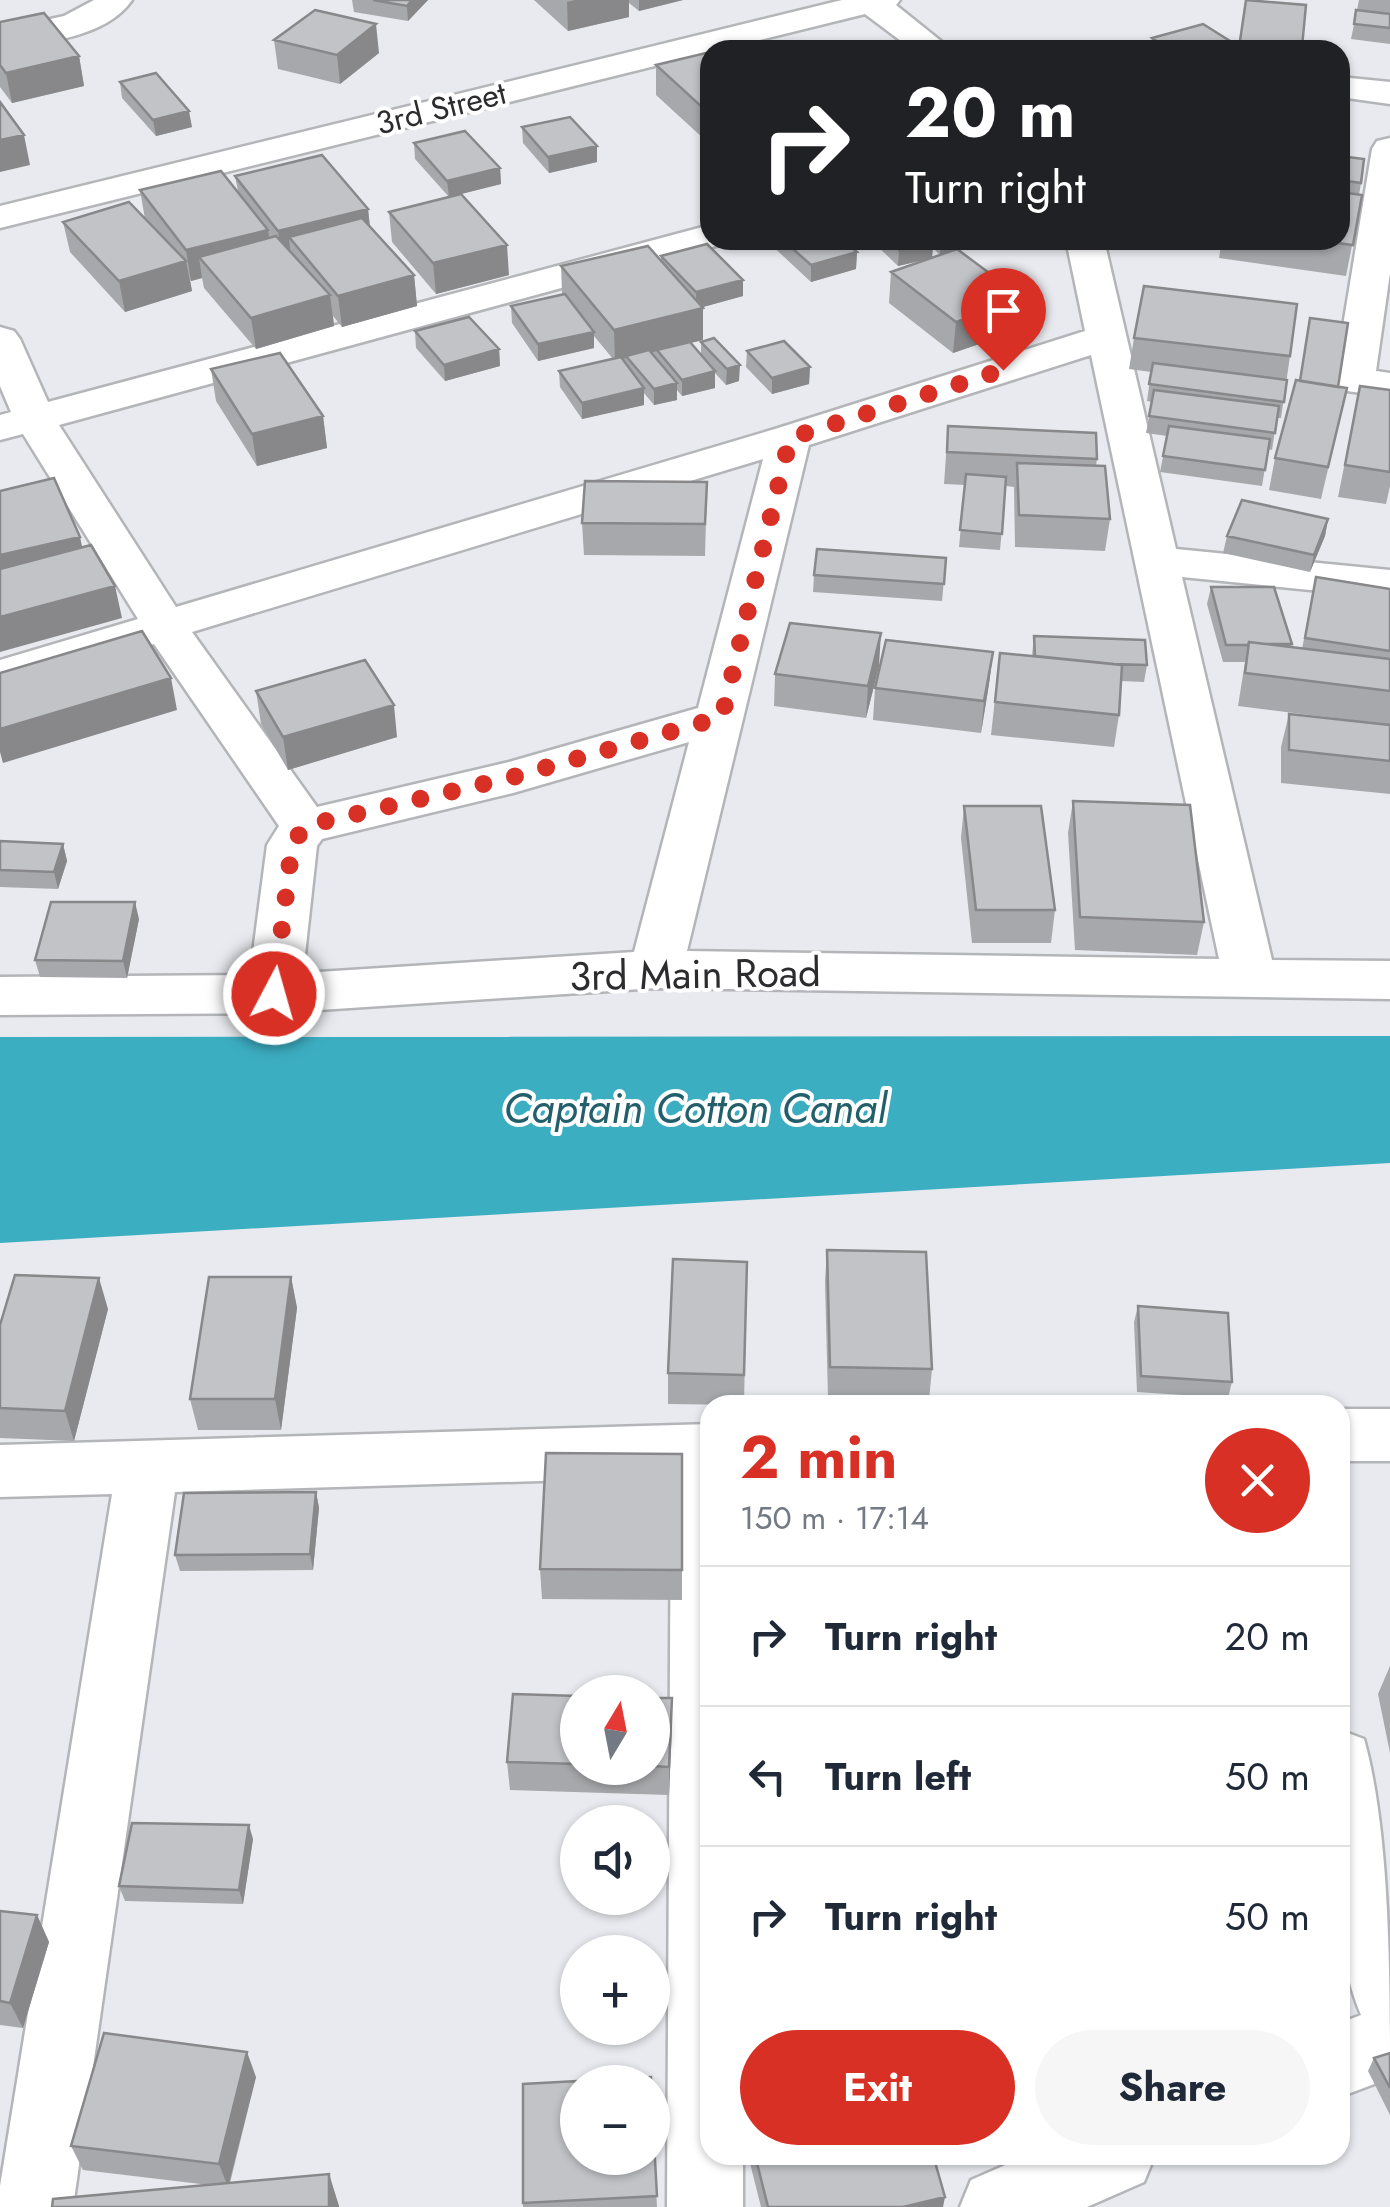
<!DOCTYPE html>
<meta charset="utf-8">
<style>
body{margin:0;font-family:Jost,sans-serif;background:#f6f6f7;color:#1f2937;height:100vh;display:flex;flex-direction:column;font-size:38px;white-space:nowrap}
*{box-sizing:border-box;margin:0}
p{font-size:32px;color:#747a83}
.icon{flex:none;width:55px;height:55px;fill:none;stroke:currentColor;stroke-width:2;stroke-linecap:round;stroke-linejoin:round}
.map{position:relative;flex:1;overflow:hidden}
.side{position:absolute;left:700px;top:1395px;width:650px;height:770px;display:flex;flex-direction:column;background:#fff;border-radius:30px;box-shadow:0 2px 8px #0004}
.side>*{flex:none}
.banner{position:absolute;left:700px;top:40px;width:650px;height:210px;border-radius:30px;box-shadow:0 2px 8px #0004;background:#202124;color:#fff;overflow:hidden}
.needle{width:65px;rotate:10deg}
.tools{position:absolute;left:560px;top:1675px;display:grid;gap:20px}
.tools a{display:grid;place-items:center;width:110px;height:110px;border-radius:50%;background:#fff;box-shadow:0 2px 8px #0004;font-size:50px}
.pin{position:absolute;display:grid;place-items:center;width:85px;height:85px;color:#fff;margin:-102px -42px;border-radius:50% 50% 50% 0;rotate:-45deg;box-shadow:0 0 10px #0007}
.pin .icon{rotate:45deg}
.me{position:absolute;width:110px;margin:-55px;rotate:6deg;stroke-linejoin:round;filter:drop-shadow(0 0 8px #0008)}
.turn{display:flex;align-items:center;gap:35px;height:210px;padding:0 40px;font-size:45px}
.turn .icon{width:130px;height:130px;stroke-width:2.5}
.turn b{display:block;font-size:70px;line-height:85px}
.round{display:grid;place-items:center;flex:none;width:105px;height:105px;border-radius:52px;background:#f6f6f7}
.summary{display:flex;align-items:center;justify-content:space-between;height:170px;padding:0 40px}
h1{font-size:60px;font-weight:700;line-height:75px;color:#d93025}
.primary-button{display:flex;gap:20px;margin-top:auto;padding:20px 40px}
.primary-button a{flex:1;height:115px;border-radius:60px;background:#d93025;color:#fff;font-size:40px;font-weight:700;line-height:115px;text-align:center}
.primary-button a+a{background:#f6f6f7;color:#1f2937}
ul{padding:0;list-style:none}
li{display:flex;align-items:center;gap:30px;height:140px;padding:0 40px;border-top:2px solid #e0e1e3}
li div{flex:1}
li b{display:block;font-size:38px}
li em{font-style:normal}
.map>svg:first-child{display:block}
.water{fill:#3caec2}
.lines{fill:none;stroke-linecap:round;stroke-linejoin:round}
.minor-casing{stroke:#b4b5b9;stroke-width:5}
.minor{fill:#fff;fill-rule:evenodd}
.wall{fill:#a7a8ab;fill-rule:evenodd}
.shaded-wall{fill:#88888b}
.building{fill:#c2c3c7;stroke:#88888b;stroke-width:2.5}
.route{stroke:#d93025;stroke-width:18;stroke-dasharray:0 32.4}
.labels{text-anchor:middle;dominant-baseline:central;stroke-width:8;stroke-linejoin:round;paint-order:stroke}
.far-street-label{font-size:32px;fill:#2c2c2e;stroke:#fff}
.street-label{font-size:40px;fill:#2c2c2e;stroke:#fff}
.water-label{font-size:42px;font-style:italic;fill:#225f6a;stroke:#fff}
</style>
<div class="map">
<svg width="1390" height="2207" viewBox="0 0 1390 2207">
<rect width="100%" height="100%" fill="#e9eaef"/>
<path class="water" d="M1390 1036V1163L0 1243V1037Z"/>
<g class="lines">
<g class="minor-casing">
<path id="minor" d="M94 0H132C105 39 42 42 0 50V30L64 16Z
M842 0H900L896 5 952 50H913L865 14 0 228V206Z
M1340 77 1390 82V104L1340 97Z
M1390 138V273L1376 371 1390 373V397L1340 390 1334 381 1372 149 1377 141Z
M710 225V240H726L723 244 59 425 176 607 775 429 1085 331 1066 240H1104L1176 549 1390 570V598L1182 577 1272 960 1390 961V999L656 988 274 1013 0 1015V977L250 975 267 845 279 826 154 644 0 690V660L138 619 23 434 0 440V415L11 412 0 386V327L14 331 20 339 48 402ZM1091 355 1219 959 687 951 809 445ZM763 459 698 708 509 762 317 807 192 632ZM689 742 634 952 303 973 317 846 322 839 513 793Z
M1340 1409H1390V1461H1340Z
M710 1424V2155H743V2207H667L671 1477 175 1492 73 2207H0V2186L112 1494 0 1497V1445Z
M1340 1730 1364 1739C1390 1831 1390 1976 1390 2078L1340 2097V2023L1361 2015C1326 1932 1340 1819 1340 1730Z
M1028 2155H1155L1144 2182 1087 2207H960L971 2180Z"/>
</g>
<use href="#minor" class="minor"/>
</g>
<path class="wall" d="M352 0H428L408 21 354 12Z
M534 0H683L639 11 629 3V17L568 31Z
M1246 0 1306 5 1301 50H1238Z
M1359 0H1390V44L1351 39Z
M0 22 79 56 84 86 12 103 0 87Z
M1152 38 1229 50H1150Z
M274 40 379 53 340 84 278 69Z
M710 52V138L704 139 656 95V65Z
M120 82 192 127 156 136 122 98Z
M522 127 597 162 549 173 523 143Z
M414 143 500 168 501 184 449 197 415 159Z
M1340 156 1361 183 1359 195H1362L1346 276 1219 258 1222 240H1340Z
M235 176 368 209 370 226 414 275 417 306 342 327 333 316 334 326 256 349 204 288 202 278 191 281 190 279 192 291 125 312 70 252 63 222 145 219 140 190 238 191Z
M389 212 509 275 436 294 392 242Z
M768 240H843L857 252 856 269 811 282 768 242Z
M871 240H996L959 251 1024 299 1020 330 953 353 889 303 891 272 928 259 898 266ZM933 248 940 255 932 258Z
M661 256 743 280V296L702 307 703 340 690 343 701 355V342L739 381 726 385 715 373V388L682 396 677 390V400L654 405 644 393V405L582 419 560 387 559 371 613 359 594 336V348L538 361 512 323 511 306 562 294 561 266 661 260Z
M415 331 499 349 500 366 445 381 416 348Z
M1134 338 1290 356 1281 418H1277L1272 450 1268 449 1262 486 1160 472 1167 436 1146 433 1152 402 1147 401 1151 372 1129 369Z
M747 351 810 367 809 384 772 394 746 367Z
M211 369 323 416 327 448 257 466 216 401Z
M1360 386 1390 390V486L1386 504 1338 497Z
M1338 387 1347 388 1321 499 1269 490 1275 458Z
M948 426 1097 459 1096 466 1110 519 1105 551 1015 547 1014 487 1006 486 1000 550 959 547 965 485 944 484Z
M707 482 705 556 584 555 582 523Z
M1328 519 1325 536 1310 572 1223 553 1227 536Z
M946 558 942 601 813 592 814 575Z
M1316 577 1390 589V725L1238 706 1245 662H1223L1207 604 1211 587 1292 644 1291 647 1302 649Z
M1034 636 1147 665 1144 682 1121 681 1119 715 1114 747 991 735 1000 653 1032 656Z
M993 652 989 684 981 733 873 720 875 688Z
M879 666 866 718 774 706 775 674Z
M256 691 397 737 288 770 261 724Z
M1289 714 1390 725V794L1281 783V747Z
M1073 801 1204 922 1197 955 1075 950 1068 833Z
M964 806 1055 910 1051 943H972L961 838Z
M0 841 63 844 67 861 58 889 0 887Z
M139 919 127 978 40 977 35 960Z
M827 1250 932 1369 929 1400 828 1398 825 1282Z
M747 1262 744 1405 668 1404V1373Z
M291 1277 297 1308 281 1430H198L190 1399Z
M1138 1306 1232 1382 1228 1398 1137 1392 1134 1322Z
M108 1309 74 1441 0 1438V1325Z
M682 1454V1600L542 1599 540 1569Z
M316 1492 319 1508 313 1570 180 1571 175 1555Z
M1390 1666V1753L1378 1694Z
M578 1696V1768H652V1698H672L669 1795 510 1790 507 1762Z
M253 1839 243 1904 125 1901 119 1886Z
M0 1911 37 1915 49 1942 23 2028 0 2025Z
M1390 2053V2115L1368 2071 1374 2058Z
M256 2077 230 2183 329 2174 339 2207H52L209 2185 83 2170 71 2146Z
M652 2105 657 2207H523V2203Z
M748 2155H933L943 2207H761Z"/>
<path class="shaded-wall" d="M412 0H428L408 21 407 6Z
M575 0H629V17L568 31 567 2Z
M639 0H683L639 11Z
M376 24 379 53 340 84 337 55Z
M1230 41 1229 50H1212L1213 45Z
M79 56 84 86 12 103 6 73Z
M710 108V138L704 139V109Z
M189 111 192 127 156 136 153 120Z
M24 135 30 165 0 172V140Z
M597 146V162L549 173 548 157Z
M500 168 501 184 449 197 447 181Z
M368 209 371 240 289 237 291 260 282 262 278 231Z
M268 230 272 261 199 257 202 278 191 281 186 250Z
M941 240H996L940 256Z
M933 242 932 258 898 266 899 250Z
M507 245 509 275 436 294 433 263Z
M857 252 856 269 811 282V265Z
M186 261 192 291 125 312 119 281Z
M414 275 417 306 342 327 338 296Z
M743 280V296L696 309V292Z
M330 295 334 326 256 349 251 318Z
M1024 299 1020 330 953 353 956 322Z
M703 308V340L628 358 626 356V358L615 361 614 330Z
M594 332V348L538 361V344Z
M499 349 500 366 445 381 444 365Z
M740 365 739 381 726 385 727 369Z
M810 367 809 384 772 394V378Z
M715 371V388L682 396V380Z
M677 383V400L654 405V389Z
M644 388V405L582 419V403Z
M323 416 327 448 257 466 252 434Z
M1328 519 1325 536 1310 572 1314 555Z
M80 537 87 569 0 589V555Z
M115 586 122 618 0 652V617Z
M881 633 879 666 866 718 868 686Z
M993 652 989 684 981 733 984 701Z
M171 678 177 710 3 763 0 752V729Z
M394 705 397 737 288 770 283 737Z
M63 844 67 861 58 889 54 872Z
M135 902 139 919 127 978 123 961Z
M291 1277 297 1308 281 1430 275 1399Z
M99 1278 108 1309 74 1441 65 1411Z
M316 1492 319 1508 313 1570 310 1554Z
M672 1698V1727L669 1795V1767Z
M249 1825 253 1839 243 1904 239 1890Z
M37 1915 49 1942 23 2028 10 2003Z
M247 2052 256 2077 228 2187 219 2164Z
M329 2174 339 2206V2207H329Z
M945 2197 943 2207H903Z"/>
<path class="building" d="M373 0H412L407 6Z
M1246 0 1306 5 1302 47 1240 41Z
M315 10 376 24 337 55 274 40Z
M1356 10 1390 14V28L1354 24Z
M44 13 79 56 6 73 0 65V22Z
M1203 24 1230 41 1213 45 1220 50H1169L1152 38Z
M710 52V108L704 109 656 65Z
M156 73 189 111 153 120 120 82Z
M0 102 24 135 0 140Z
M570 117 597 146 548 157 522 127Z
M465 131 500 168 447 181 414 143Z
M322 155 368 209 278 231 235 176Z
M1340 156 1364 159 1361 183 1340 180Z
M221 171 268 230 186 250 140 190Z
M1340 192 1362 195 1353 245 1314 240H1340Z
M461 194 507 245 433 263 389 212Z
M129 202 186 261 119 281 63 222Z
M362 218 414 275 338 296 289 237Z
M276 236 330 295 251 318 199 257Z
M783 240H843L857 252 811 265Z
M888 240H931L933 242 899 250Z
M707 244 743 280 696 292 661 256Z
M648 246 703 308 614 330 561 266Z
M957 249 1024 299 956 322 891 272Z
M1144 286 1297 304 1290 356 1134 338Z
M565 294 594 332 538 344 511 306Z
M469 317 499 349 444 365 415 331Z
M1310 318 1348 323 1338 387 1300 381Z
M714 338 740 365 727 369 701 342Z
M784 341 810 367 772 378 747 351Z
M690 342 715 371 682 380 657 350Z
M649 350 677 383 654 389 626 356Z
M280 353 323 416 252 434 211 369Z
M621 357 644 388 582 403 559 371Z
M1153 363 1287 380 1284 402 1149 384Z
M1296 380 1347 388 1328 467 1275 458Z
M1360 386 1390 390V472L1345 465Z
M1154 390 1279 406 1275 433 1149 416Z
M948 426 1096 433 1097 459 947 452Z
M1169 426 1270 439 1265 470 1163 456Z
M1017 463 1105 466 1110 519 1019 515Z
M966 474 1006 477 1002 534 960 530Z
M54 478 80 537 0 555V491Z
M585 481 707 482 705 524 582 523Z
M1242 500 1328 519 1314 555 1227 536Z
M91 545 115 586 0 617V569Z
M817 549 946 558 944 584 814 575Z
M1316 577 1390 589V651L1305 638Z
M1211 587H1274L1292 644H1266L1249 642 1248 645H1226Z
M790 623 881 633 868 686 775 674Z
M142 631 171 678 0 729V673Z
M1034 636 1145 640 1147 665 1114 664 1035 656Z
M886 640 993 652 984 701 875 688Z
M1249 642 1390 659V691L1245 673Z
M1000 653 1122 665 1119 715 995 702Z
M365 660 394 705 283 737 256 691Z
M1289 714 1390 725V761L1289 750Z
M1073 801 1190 805 1204 922 1080 917Z
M964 806H1041L1055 910H976Z
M0 841 63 844 54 872 0 870Z
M51 902H135L123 961 35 960Z
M827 1250 926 1252 932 1369 830 1367Z
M673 1259 747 1262 744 1375 668 1373Z
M15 1275 99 1278 65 1411 0 1408V1325Z
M209 1277H291L275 1399H190Z
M1138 1306 1228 1313 1232 1382 1141 1376Z
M546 1453 682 1454V1570L540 1569Z
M316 1492 310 1554 175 1555 184 1493Z
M513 1694 578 1696V1764L507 1762Z
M652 1698H672L669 1767 652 1766Z
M132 1823 249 1825 239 1890 119 1886Z
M0 1911 37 1915 10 2003 0 2001Z
M104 2033 247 2052 219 2164 71 2146Z
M1390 2053V2088L1374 2058Z
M651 2077V2082H578V2158H652V2105L657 2196 523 2203V2084Z
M755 2155H933L945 2197 903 2207H768Z
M329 2174V2207H52L53 2199Z"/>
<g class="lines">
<path class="route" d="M274 994 292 845 305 826 513 777 722 717 790 438 1003 370"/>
</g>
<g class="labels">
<g class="far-street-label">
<text transform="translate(441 108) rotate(-14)">3rd Street</text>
</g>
<g class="street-label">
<text transform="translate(695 974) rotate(-1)">3rd Main Road</text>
</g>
<g class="water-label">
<text x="695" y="1108">Captain Cotton Canal</text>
</g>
</g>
</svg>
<div class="tools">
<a><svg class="needle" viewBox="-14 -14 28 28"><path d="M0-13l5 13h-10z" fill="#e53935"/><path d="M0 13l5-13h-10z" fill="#747a83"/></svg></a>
<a><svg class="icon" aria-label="sound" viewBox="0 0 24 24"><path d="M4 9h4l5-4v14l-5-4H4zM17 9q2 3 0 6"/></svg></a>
<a>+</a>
<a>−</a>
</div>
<div class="pin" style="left:1003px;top:370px;background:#d93025"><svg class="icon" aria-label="arrive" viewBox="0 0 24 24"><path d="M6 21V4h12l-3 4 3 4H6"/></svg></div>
<svg class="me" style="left:274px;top:994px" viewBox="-20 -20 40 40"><circle r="17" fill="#d93025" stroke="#fff" stroke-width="3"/><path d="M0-11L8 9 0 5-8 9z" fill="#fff"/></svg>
<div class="banner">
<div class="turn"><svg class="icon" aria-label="right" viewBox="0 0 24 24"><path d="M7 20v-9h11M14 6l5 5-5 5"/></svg><div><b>20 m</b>Turn right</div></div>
</div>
<section class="side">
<div class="summary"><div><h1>2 min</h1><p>150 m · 17:14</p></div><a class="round" style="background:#d93025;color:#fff"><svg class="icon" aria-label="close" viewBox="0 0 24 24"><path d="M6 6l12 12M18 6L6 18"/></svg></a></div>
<ul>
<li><svg class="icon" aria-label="right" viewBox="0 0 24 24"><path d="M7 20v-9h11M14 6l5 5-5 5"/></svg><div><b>Turn right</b></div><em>20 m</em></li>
<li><svg class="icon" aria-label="left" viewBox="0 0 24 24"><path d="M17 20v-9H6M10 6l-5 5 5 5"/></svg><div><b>Turn left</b></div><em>50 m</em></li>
<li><svg class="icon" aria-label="right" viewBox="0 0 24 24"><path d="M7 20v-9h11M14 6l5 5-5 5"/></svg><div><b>Turn right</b></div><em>50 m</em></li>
</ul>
<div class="primary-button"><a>Exit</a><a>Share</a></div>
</section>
</div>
